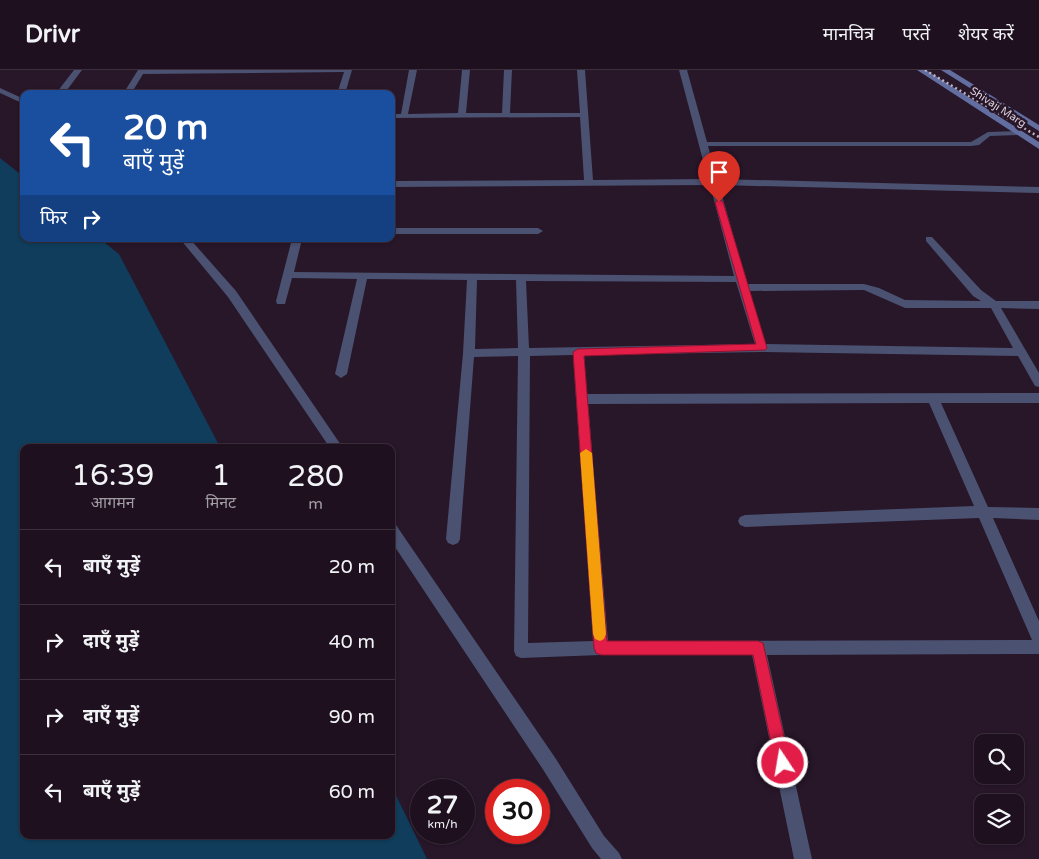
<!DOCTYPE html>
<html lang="hi">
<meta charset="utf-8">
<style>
body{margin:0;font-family:"Varela Round","Noto Sans Devanagari",sans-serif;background:#261928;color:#f1f3f6;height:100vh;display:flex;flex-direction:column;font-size:19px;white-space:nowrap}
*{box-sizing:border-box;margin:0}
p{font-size:16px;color:#a19da4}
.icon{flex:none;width:28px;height:28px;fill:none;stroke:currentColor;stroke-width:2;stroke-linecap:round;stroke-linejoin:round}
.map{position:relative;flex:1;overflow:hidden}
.panel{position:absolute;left:20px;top:374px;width:375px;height:395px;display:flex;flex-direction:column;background:#1e101f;border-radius:10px;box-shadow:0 1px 4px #0004,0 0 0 1px #3c303d}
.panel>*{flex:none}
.hud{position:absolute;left:20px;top:20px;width:375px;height:152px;border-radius:10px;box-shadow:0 1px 4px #0004,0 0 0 1px #3c303d;background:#1a4fa0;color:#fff;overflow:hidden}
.fabs{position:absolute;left:974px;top:664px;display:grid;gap:10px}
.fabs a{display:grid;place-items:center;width:50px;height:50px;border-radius:10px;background:#1e101f;box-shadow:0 1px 4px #0004,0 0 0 1px #3c303d;font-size:25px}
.speed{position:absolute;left:410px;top:709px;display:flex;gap:10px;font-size:25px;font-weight:700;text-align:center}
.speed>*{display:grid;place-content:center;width:65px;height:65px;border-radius:50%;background:#1e101f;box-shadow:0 1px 4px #0004,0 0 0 1px #3c303d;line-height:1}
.speed small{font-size:12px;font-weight:400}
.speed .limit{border:8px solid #d22;background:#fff;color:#111}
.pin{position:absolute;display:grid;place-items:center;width:42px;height:42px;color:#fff;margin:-51px -21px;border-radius:50% 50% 50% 0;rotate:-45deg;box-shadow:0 0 5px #0007}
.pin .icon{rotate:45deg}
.me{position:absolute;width:55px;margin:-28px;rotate:348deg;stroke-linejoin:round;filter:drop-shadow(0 0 4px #0008)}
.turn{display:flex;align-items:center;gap:18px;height:105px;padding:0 20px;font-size:22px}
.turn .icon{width:65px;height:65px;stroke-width:2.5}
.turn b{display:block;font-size:35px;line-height:42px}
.then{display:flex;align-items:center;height:48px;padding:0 20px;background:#0003;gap:10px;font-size:19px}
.eta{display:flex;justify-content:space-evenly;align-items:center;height:85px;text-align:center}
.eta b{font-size:30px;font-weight:600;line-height:35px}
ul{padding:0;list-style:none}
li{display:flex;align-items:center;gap:15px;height:75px;padding:0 20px;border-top:1px solid #3c303d}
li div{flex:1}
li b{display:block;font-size:19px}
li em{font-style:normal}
header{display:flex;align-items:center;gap:30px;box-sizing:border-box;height:70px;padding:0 25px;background:#1e101f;border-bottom:1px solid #3c303d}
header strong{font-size:24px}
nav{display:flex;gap:28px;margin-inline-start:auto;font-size:18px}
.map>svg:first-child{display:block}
.water{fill:#0f3d5b}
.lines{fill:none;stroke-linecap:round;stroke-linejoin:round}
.minor{fill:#4a5171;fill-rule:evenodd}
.tertiary{fill:#4a5171;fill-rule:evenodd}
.secondary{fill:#626da0;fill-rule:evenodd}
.rail{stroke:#bfb2bf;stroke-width:2.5;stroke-dasharray:2 3;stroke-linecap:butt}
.route{fill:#e11d48;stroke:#92132f}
.slow{fill:#f59e0b}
.labels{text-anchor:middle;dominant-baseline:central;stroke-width:5;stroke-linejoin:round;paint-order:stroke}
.far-street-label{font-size:11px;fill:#ddd1dd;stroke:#281629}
</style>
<header>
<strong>Drivr</strong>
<nav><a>मानचित्र</a><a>परतें</a><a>शेयर करें</a></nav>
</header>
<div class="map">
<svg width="1039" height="789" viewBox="0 0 1039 789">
<rect width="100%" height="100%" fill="#281629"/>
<path class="water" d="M0 88 24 107V169H100L119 184 220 377 24 378V765H391V715L427 789H0Z"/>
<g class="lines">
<path class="minor" d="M74 0H82L64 24H58L57 22Z
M138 0H352L345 24H337L344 2 143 4 131 24H123Z
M409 0H417L408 44 458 43 462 0H470L466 43H502L504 0H512L510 43H580L577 0H585L593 110 708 109 679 0H687L707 72H971L988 62 1019 61 1023 63 1019 65 990 66 979 75 971 76H708L717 109 1039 117V123L719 115 747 214H864L879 218 905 230 981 231 973 226 926 171V167H932L981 220 996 231H1039V239L1001 238 1039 303V317L1035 316 1018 286 762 282 584 285 587 324 1039 323V333H941L988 437 1039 438V450L993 448 1039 551V584L767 585 812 789H794L752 585H601L521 588 516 586 514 581 518 286 474 287 460 469 458 473 453 475 448 473 446 469 463 283 467 210 367 209 347 304 341 308 335 304 357 209 292 208 285 234H277L276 231 292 169H302L294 202 734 206 710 115 391 117V111L584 110 580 47 391 48V44H401ZM477 210H516L518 278 475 279ZM526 211 736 212 755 274 529 278ZM864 220 905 238H991L1013 278 766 274 749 221ZM573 285 593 571 528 573 530 286ZM929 333 974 436 745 445 740 447 738 451 740 455 745 457 979 448 1032 570 608 571 588 334Z
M391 158H538L543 161 538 164H391Z"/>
<path class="tertiary" d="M0 18 24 29V34L0 23Z
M180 169H190L236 221 343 378H330L228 227Z
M391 453 396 455 556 689 604 766 619 783 622 789H601L592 778 544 701 391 471Z"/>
<path class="secondary" d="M917 0H926L1039 72V79Z
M941 0H950L1039 55V61Z"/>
<path class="rail" d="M925 0 1039 67"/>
</g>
<path class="route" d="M719 129 723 132 767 278 765 280 584 286 607 571H758L763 573 790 693 788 698 783 701 777 698 775 693 753 585H601L596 583 594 578 573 282 578 279 756 274 715 132Z"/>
<path class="slow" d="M586 379 592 383 606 564 604 569 600 571 595 569 593 564 580 383Z"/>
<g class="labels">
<g class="far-street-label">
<text transform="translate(998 37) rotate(33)">Shivaji Marg</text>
</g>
</g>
</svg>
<div class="fabs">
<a><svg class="icon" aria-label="search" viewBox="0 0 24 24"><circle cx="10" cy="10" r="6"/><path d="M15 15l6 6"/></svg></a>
<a><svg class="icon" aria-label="layers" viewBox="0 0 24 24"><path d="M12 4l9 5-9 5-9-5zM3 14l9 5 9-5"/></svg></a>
</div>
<div class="speed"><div>27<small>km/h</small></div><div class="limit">30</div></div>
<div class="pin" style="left:719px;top:132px;background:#d93025"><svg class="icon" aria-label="arrive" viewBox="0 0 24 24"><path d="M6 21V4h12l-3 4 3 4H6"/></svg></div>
<svg class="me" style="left:783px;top:693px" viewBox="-20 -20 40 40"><circle r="17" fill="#e11d48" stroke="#fff" stroke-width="3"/><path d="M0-11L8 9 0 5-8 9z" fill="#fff"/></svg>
<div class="hud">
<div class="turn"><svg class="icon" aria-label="left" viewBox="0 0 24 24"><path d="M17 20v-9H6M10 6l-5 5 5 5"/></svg><div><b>20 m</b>बाएँ मुड़ें</div></div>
<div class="then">फिर<svg class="icon" aria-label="right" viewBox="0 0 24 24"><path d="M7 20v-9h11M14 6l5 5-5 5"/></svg></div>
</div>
<section class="panel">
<div class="eta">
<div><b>16:39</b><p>आगमन</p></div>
<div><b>1</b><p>मिनट</p></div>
<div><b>280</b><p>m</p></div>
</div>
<ul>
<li><svg class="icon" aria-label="left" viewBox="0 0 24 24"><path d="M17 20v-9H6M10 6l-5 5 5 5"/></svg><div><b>बाएँ मुड़ें</b></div><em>20 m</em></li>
<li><svg class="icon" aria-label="right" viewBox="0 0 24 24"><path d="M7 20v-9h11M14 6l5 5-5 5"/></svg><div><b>दाएँ मुड़ें</b></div><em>40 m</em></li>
<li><svg class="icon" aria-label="right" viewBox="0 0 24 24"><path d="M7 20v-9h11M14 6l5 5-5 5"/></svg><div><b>दाएँ मुड़ें</b></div><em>90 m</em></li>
<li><svg class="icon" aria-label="left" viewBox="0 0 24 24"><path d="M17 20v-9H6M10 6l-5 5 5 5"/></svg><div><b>बाएँ मुड़ें</b></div><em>60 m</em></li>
</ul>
</section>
</div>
